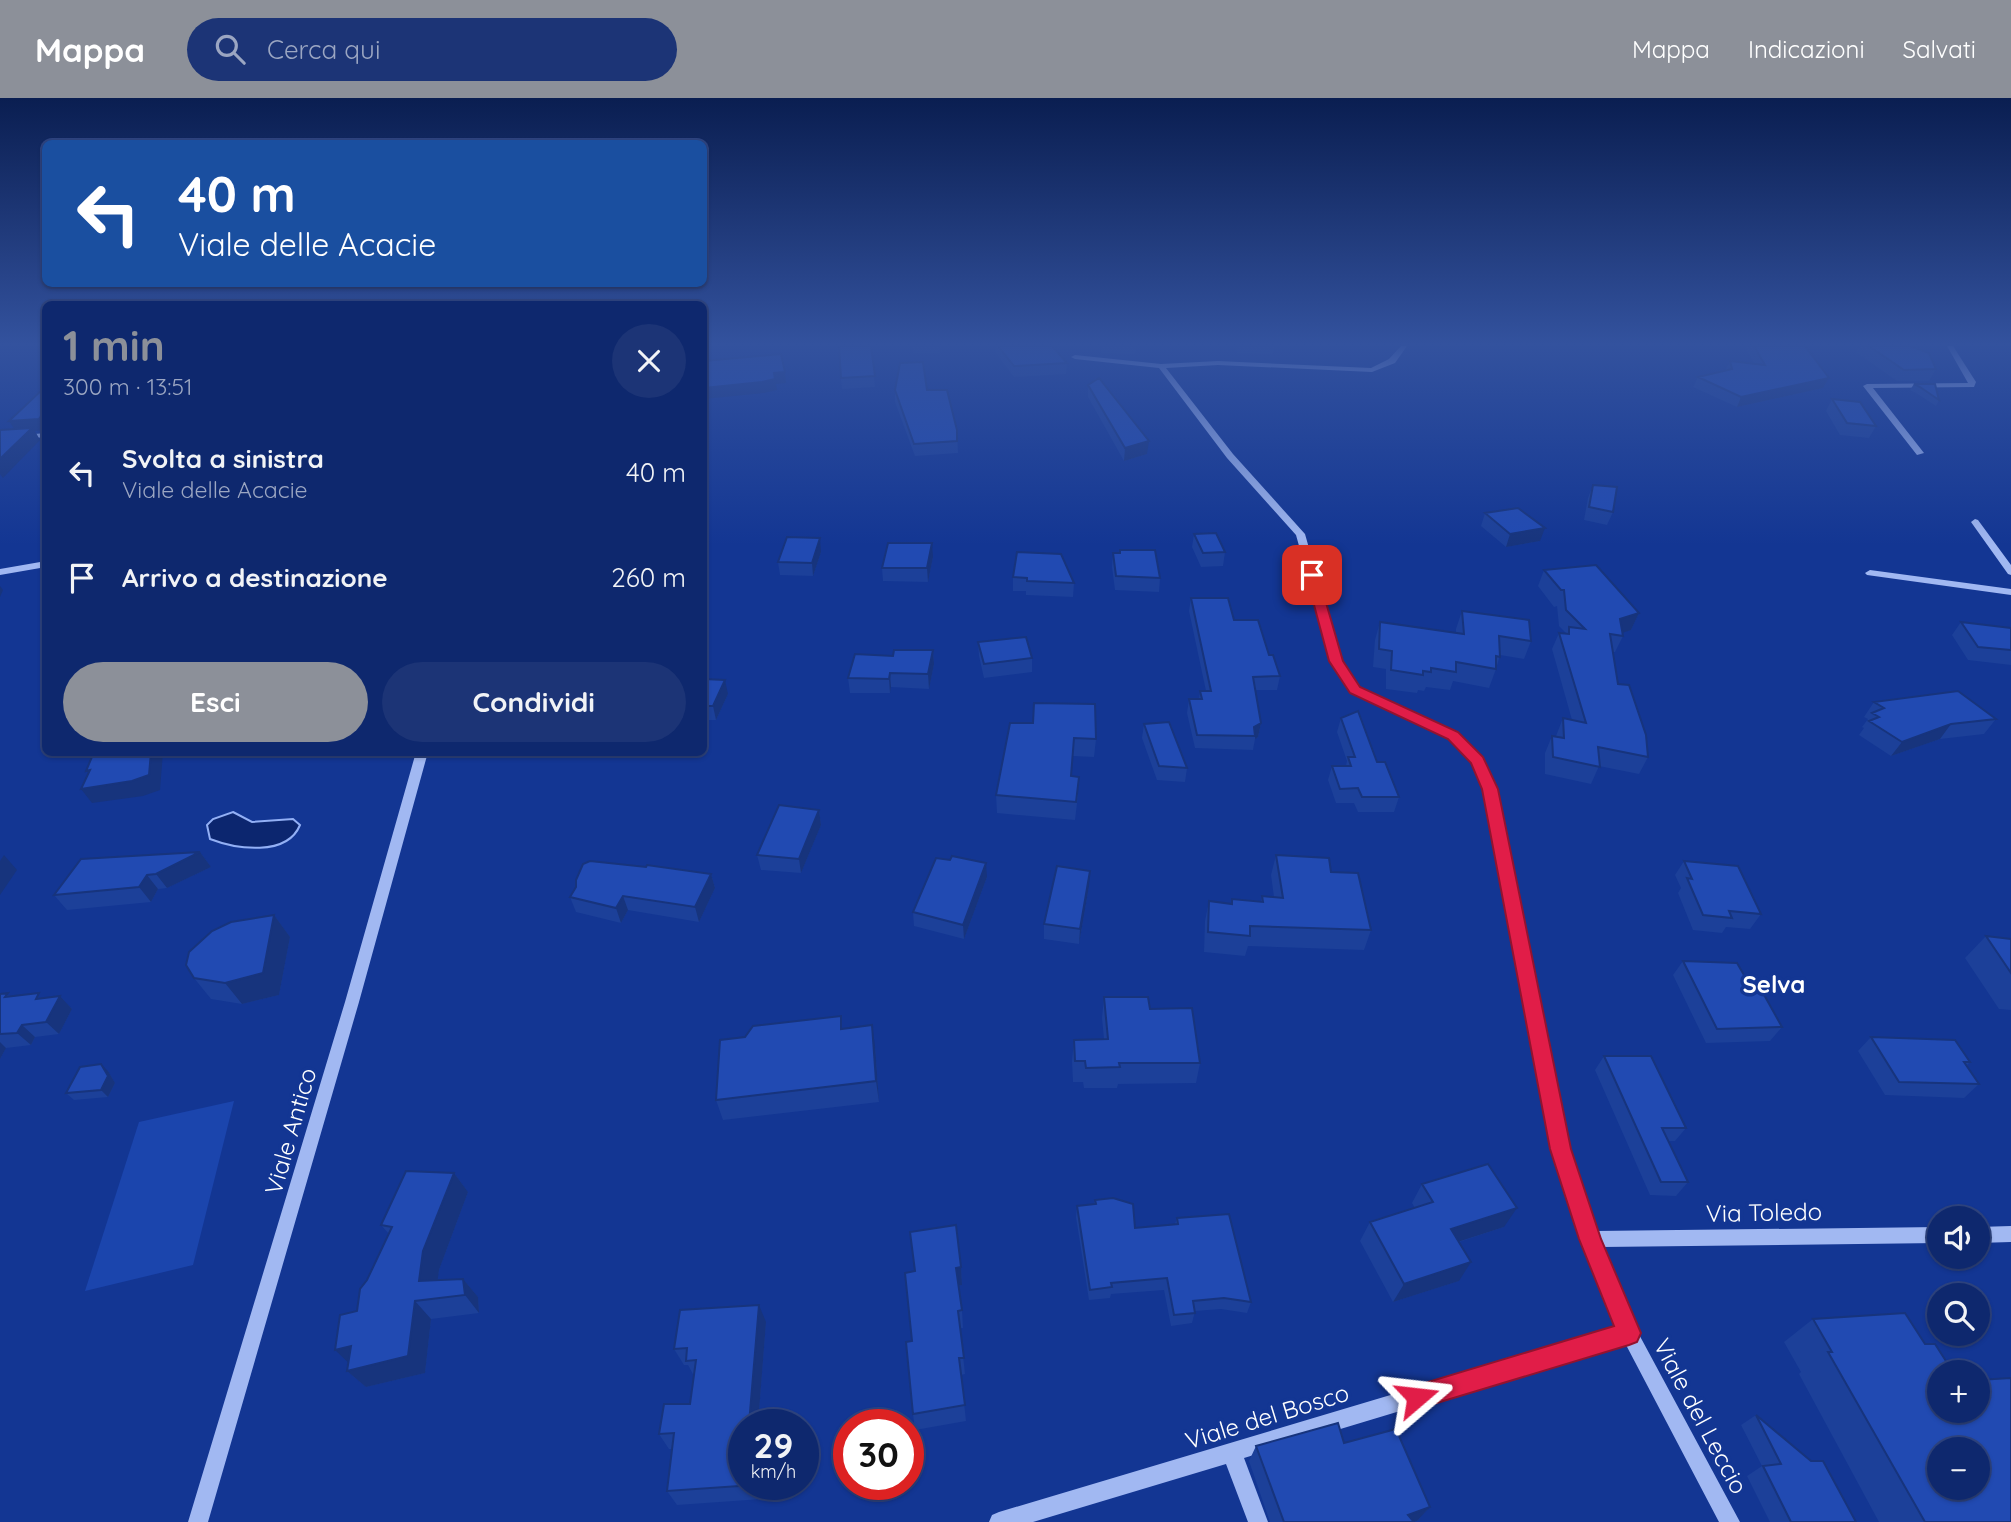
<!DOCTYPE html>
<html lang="it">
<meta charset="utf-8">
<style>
body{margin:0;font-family:Quicksand,sans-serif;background:#1c3476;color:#f1f3f6;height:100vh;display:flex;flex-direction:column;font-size:26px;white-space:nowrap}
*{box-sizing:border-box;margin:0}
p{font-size:23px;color:#9ba6c2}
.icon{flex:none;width:38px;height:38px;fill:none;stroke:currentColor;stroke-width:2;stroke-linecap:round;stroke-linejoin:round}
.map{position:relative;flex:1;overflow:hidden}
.panel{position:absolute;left:42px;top:203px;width:665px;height:455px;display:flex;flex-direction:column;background:#0e286e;border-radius:10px;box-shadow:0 2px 5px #0004,0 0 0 2px #2e4481}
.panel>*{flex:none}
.top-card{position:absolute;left:42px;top:42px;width:665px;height:147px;border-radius:10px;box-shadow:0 2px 5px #0004,0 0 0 2px #2e4481;background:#1a4fa0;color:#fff;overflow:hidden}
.controls{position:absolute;left:1927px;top:1108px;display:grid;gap:14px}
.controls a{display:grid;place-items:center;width:63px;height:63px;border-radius:50%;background:#0e286e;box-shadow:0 2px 5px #0004,0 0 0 2px #2e4481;font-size:35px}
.speed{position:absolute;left:728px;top:1311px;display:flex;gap:14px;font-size:35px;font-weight:700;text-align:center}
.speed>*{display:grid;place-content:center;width:91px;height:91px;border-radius:50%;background:#0e286e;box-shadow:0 2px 5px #0004,0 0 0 2px #2e4481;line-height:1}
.speed small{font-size:18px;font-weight:400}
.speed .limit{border:10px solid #d22;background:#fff;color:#111}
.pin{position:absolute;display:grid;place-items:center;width:60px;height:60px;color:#fff;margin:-30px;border-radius:14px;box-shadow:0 4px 10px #0006}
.me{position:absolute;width:77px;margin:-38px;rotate:73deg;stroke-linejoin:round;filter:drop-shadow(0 0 5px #0008)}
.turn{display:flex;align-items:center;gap:24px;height:147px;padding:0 21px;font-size:32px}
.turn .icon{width:91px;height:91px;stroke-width:2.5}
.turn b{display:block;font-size:49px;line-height:60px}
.round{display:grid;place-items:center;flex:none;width:74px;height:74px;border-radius:37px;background:#1c3476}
.head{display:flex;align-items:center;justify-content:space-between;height:119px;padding:0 21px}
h1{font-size:42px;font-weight:800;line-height:52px;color:#8c9099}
.cta{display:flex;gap:14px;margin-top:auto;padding:14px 21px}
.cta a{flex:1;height:80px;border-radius:42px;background:#8c9099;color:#fff;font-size:28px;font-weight:800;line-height:80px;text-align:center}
.cta a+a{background:#1c3476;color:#f1f3f6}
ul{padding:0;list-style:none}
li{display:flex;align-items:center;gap:21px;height:105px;padding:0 21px}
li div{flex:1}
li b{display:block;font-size:26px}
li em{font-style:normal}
header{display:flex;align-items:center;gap:42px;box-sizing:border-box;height:98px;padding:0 35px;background:#8c9099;color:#fff}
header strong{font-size:33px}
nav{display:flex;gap:38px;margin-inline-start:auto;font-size:24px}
.search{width:490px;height:63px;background:#1c3476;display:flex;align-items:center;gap:18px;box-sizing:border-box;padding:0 24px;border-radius:38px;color:#9ba6c2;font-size:26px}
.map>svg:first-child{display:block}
.green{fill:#1b45ad}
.water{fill:#0c266f;stroke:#93b0f5;stroke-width:2}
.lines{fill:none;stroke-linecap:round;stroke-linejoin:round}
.minor{fill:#a1b8f2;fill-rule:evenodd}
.wall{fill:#1c4099}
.shaded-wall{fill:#17347d}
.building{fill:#214ab2;stroke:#17347d;stroke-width:2;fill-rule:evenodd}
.route{fill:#e11d48;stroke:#92132f;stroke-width:2}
.labels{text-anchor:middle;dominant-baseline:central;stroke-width:7;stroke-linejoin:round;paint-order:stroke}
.quarter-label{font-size:24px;font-weight:bold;fill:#fff;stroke:#133693}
.near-street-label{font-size:24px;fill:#fff;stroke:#133693}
</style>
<header>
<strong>Mappa</strong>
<div class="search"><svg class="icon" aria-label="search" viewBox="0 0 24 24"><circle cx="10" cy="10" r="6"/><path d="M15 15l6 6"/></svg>Cerca qui</div>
<nav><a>Mappa</a><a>Indicazioni</a><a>Salvati</a></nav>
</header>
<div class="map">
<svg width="2011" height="1424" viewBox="0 0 2011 1424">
<rect width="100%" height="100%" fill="#133693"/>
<path class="green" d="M234 1003 193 1167 85 1193 139 1024Z"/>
<path class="water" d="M233 714 252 724 293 721 300 727C287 759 236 751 210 741L207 727 213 721Z"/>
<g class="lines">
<path class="minor" d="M1401 248H1407L1395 265 1372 274 1218 267 1166 270 1233 356 1305 436 1341 563 1359 590 1457 634 1482 660 1496 691 1569 1051 1596 1133 1939 1129V1145L1602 1149 1635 1229 1740 1424H1719L1625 1245 1244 1360 1268 1424H1248L1226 1366 1033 1424H989L992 1417 999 1414 1618 1229 1581 1141 1553 1051 1484 691 1473 665 1449 640 1351 594 1331 563 1296 437 1227 360 1159 270 1075 261 1071 259 1075 257 1161 266 1218 263 1371 270 1389 261Z
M1947 248H1953L1976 284 1974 289 1873 290 1924 355 1917 357 1863 288 1867 286 1968 285Z
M46 335V339L0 343V339Z
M1975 421 1978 422 2011 467V477L2008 476 1971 424Z
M46 463V469L0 477V471Z
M1870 472 2011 491V497L1867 477 1865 475Z
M416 654H428L359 904 208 1424H188L345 904Z
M2011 1128V1144L1978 1145V1129Z"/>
</g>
<path class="wall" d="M871 248 875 289 842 291 841 280Z
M913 248H941L940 255H913Z
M995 248H1052L1067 265 1066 276 1014 279 995 254Z
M1101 248H1136L1135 256 1101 255Z
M1236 248H1274L1273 256 1237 255Z
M1747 248H1805L1829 280 1823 290 1737 309 1693 289 1698 279 1725 273 1730 263 1754 265 1746 251Z
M1860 248H1910L1936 271 1929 283H1897L1856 254Z
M1914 286H1935L1939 302 1936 308 1916 295 1910 292Z
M1088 287 1147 356 1124 363 1088 299Z
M895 292H927L957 332 958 355 915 358 895 304Z
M1832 301 1876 328 1869 340 1840 337 1826 313Z
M1593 387 1613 414 1607 427 1584 422 1588 400Z
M1485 415 1540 443 1506 449 1481 428Z
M1194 436 1225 454 1223 468 1201 469 1192 449Z
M821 454 813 478 780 477 778 464Z
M1017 454 1074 485 1073 499 1026 497V493H1013V479Z
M1113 455 1160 480 1159 494 1115 492 1112 469Z
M933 459 928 484 883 483 882 470Z
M1544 472 1639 515 1631 532 1623 534V538L1615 554H1613L1618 586 1648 659 1639 676 1599 668 1591 686 1545 676V655L1552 638H1556L1563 620 1572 622 1552 551 1559 535H1566L1559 528 1557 508 1554 509 1538 488Z
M1191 500 1234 522 1269 557 1280 578 1277 592H1255L1261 625 1258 639 1255 641 1253 652 1195 650 1187 615 1189 601H1199L1200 593H1206L1189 513Z
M1462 513 1531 543 1524 561 1500 557 1496 571 1489 590 1453 583 1450 592 1426 589 1424 593 1418 592 1417 595 1386 591V571L1373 569 1375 542 1380 524 1456 535V531Z
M1961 524 2011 530V567L1968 562 1952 537Z
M978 544 1032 560V574L984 580 979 558Z
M933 552 934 566 929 591 891 589 890 595H850L848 580 893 558Z
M704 581 728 596 716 622H704Z
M1874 604 1996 621 1984 636 1940 641 1891 658 1859 637 1864 630 1862 629 1868 621 1864 619Z
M1341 620 1377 664 1399 699 1394 714H1358L1354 705H1336L1328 682 1332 668H1346L1347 663 1337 634Z
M1010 625 1096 641 1094 659 1073 658 1071 679 1078 697 1075 722 997 715 996 697Z
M1144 626 1187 670 1185 684 1157 682 1142 640Z
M819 712 821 727 801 775 761 772 757 757Z
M200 754 211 769 167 790 158 791 151 804 67 812 54 797Z
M1276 757 1331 774 1371 832 1364 852 1248 848 1245 858 1204 854 1205 823 1209 803 1231 806 1232 801 1261 804 1262 798 1274 799 1271 777Z
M1684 763 1761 816 1750 831 1726 829 1722 835 1693 832 1678 795 1681 790 1675 777Z
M646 769 711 776 715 790 699 824 628 812 621 825 576 814 570 799Z
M987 779 964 841 914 828 913 814Z
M1089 788 1079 846 1044 841V826Z
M274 817 290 839 279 897 242 906 211 901 194 880Z
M1986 838 2011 841V912L1999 911 1965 860Z
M1683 863 1782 929 1770 943 1706 945 1673 877Z
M0 896 12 898 44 900 60 898 72 911 59 936 35 939 31 947 6 950 0 961Z
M1104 899 1150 911 1200 965 1196 985 1118 986 1117 990H1084L1083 984H1073L1072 963 1074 942 1104 941 1102 920Z
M843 931 875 948 879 1004 723 1022 716 1002Z
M1871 939 1970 964 1967 967 1979 986 1964 1000 1885 997 1858 953Z
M1604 958 1686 1030 1675 1043H1669L1688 1084 1676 1098 1650 1097 1595 972Z
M108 973 115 985 108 999 74 1002 66 995Z
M454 1075 468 1094 439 1172 437 1182 463 1181 478 1199 479 1215 431 1221 425 1275 366 1289 347 1273 357 1213 367 1182 389 1136 381 1127Z
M1422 1086 1504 1129 1459 1144V1183L1393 1204 1360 1143 1370 1124 1415 1110 1412 1105Z
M1095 1102 1135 1130 1175 1126 1177 1120 1251 1204 1247 1215 1221 1211 1195 1213 1192 1225 1171 1228 1164 1192 1111 1196 1110 1200 1089 1202 1076 1119 1077 1108 1094 1106Z
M961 1169 962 1187 958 1188 962 1212 963 1230H960L965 1276 961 1277 966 1323 915 1332 913 1316Z
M1813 1221 2011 1424H1879L1799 1276 1801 1274 1784 1244Z
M766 1224 758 1326H744V1386H763L762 1401 677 1407 667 1393 672 1351H669L659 1336 690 1306 694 1278 688 1267H684L674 1251Z
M1756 1317 1811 1363 1856 1424H1770L1747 1378 1762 1368 1741 1327Z
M1344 1345 1430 1409 1417 1423 1414 1424H1270L1249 1363 1256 1348Z"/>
<path class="shaded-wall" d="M785 274 786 285 776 286 777 292 764 295 704 301V290L774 275Z
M1829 280 1823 290 1737 309 1741 299Z
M46 310V332L35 333 40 342 3 380 0 376V361L17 335 9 323Z
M1149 343 1147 356 1124 363 1125 350Z
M1545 430 1540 443 1506 449 1510 436Z
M820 440 821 454 813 478 812 465Z
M932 445 933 459 928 484 927 470Z
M0 488 3 492 0 499Z
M1639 515 1631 532 1616 537 1620 521Z
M933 552 934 566 929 591 928 576Z
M890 575 891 589 890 595 889 581Z
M725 582 728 596 716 622 713 608Z
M1261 625 1258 639 1255 641V638L1254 629Z
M1951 626 1940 641 1891 658 1902 644Z
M151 654H163L160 692 143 698 92 705 81 691Z
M819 712 821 727 801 775 799 761Z
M200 754 211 769 167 790 156 776Z
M4 757 17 772 0 797V763Z
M986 765 987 779 964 841 963 827Z
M1090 773 1089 788 1079 846 1080 831Z
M711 776 715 790 699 824 695 809Z
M147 777 158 791 151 804 139 789Z
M623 798 628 812 621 825 616 810Z
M274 817 290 839 279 897 242 906 225 885Z
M60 898 72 911 59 936 46 924Z
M22 927 35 939 31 947 17 935Z
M872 927 875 948 879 1004 876 983Z
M0 944 6 950 0 961Z
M101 966 108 973 115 985 108 999 101 992Z
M454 1075 468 1094 439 1172 435 1201 419 1183 423 1153Z
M1517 1110 1504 1129 1439 1150 1451 1131Z
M1471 1164 1459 1183 1393 1204 1404 1186Z
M961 1169 962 1187 957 1188 956 1170Z
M463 1181 478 1199 479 1215 465 1197Z
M415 1203 431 1221 425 1275 366 1289 347 1273Z
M759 1207 766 1224 758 1326H749Z
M351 1248 353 1269 335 1252Z
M754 1386H763L762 1401 754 1387Z
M1430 1409 1417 1423 1414 1424 1408 1417Z"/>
<path class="building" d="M839 248H871L875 278 841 280Z
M998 248H1052L1067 265 1014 268Z
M1754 248H1805L1829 280 1741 299 1698 279 1732 271 1730 263 1765 267Z
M1869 248H1910L1929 255 1936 271 1904 272Z
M781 256 785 274 774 275 775 281 762 284 704 290V263Z
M923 264 927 292H947L957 332V343L914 346 895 292 900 265Z
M1099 280 1149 343 1125 350 1088 287Z
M1914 286H1935L1939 302 1920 289Z
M46 288V310L39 321 9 323Z
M1832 301 1860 304 1876 328 1847 325Z
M32 330 0 361V332Z
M1593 387 1617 389 1613 414 1589 409Z
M1518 410 1545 430 1510 436 1485 415Z
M1216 435 1225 454 1203 455 1194 436Z
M787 439 820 440 812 465 778 464Z
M888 445H932L927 470H882Z
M1120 452H1155L1160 480 1116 478 1113 455H1120Z
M1017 454 1061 456 1074 485 1027 483V480L1013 479Z
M1596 467 1639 515 1620 521 1623 538 1610 536 1618 586 1629 587 1646 637 1648 659 1598 649 1600 669 1553 659 1552 638 1564 640 1563 620 1586 625 1559 535 1569 536V529L1585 531 1566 512 1564 492H1561L1544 472Z
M1191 500H1228L1234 522H1258L1269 557H1273L1280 578 1253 579 1261 625 1254 629 1255 638 1197 637 1189 601H1202L1200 593H1211Z
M1462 513 1529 522 1531 543 1499 538 1500 559 1496 558V571L1456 564V574L1431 570V574L1423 573V577L1391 572 1392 553 1379 551 1380 524 1464 536Z
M1961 524 2011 530V552L1978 549Z
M1026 539 1032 560 984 566 978 544Z
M894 552H933L928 576 890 575 889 581 848 580 855 556 893 558Z
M704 581 725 582 713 608H704Z
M1958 593 1996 621 1951 626 1902 644 1869 623 1879 619 1872 615 1884 610 1874 604Z
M1034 605 1095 606 1096 641 1074 640 1071 678 1079 679 1076 704 996 697 1010 625H1033Z
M1358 613 1377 664H1385L1399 699H1362L1358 690 1340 691 1332 668H1351L1348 659H1355L1341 620Z
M1169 624 1187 670 1159 668 1144 626Z
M94 654H151L149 677 132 683 81 691 90 672 86 673Z
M779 707 819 712 799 761 757 757Z
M200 754 156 776 147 777 139 789 54 797 81 761Z
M1276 757 1329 760 1331 774 1358 775 1371 832 1250 828V838L1208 834 1209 803 1232 806V801L1263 804 1262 798 1283 800Z
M952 758 986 765 963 827 913 814 936 760 950 762Z
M590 763 646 769 647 767 711 776 695 809 623 798 616 810 570 799 576 789V782L583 766Z
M1684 763 1738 768 1761 816 1729 813 1732 820 1703 817 1687 780 1692 781Z
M1057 768 1090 773 1080 831 1044 826Z
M274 817 263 875 225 885 194 880 186 867 189 854 212 833 231 824Z
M1986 838 2011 841V875Z
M1683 863 1737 865 1744 877H1753L1782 929 1717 931Z
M8 895 5 899 39 895 36 901 60 898 46 924 22 927 17 935 0 936V896Z
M1104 899H1148L1150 911 1192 910 1200 965H1119L1120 969 1086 970 1085 963H1075L1074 942 1108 941Z
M841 918V931L872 927 876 983 716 1002 720 942 745 939 753 928Z
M1871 939 1955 942 1970 964H1964L1979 986 1899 984Z
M1604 958H1651L1686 1030H1662L1688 1084H1661Z
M101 966 108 978 101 992 66 995 80 969Z
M1488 1066 1517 1110 1451 1131 1471 1164 1404 1186 1370 1124 1433 1104 1422 1086Z
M406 1073 454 1075 423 1153 419 1183 463 1181 465 1197 415 1203 408 1258 347 1273 351 1248 335 1252 340 1217 357 1213 360 1191 367 1182 392 1129 381 1127Z
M1113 1100 1133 1106 1135 1130 1178 1126 1177 1120 1229 1116 1251 1204 1224 1200 1193 1203 1195 1215 1174 1217 1167 1180 1111 1185 1112 1189 1090 1192 1077 1108 1096 1106 1095 1102Z
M956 1127 961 1169 956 1170 962 1212 958 1213 964 1260H959L965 1307 913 1316 906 1244 912 1243 905 1175 915 1173 910 1134Z
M759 1207 749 1326H744V1386L754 1387 667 1393 674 1335 659 1336 664 1306H690L696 1262 686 1263 687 1250 674 1251 680 1212Z
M1905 1215 1925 1246H1935L1953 1274H1939V1312H1978V1282L2011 1280V1424H1925L1828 1254H1832L1813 1221ZM1939 1351H1978V1390H1939Z
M1756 1317 1811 1363H1823L1856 1424H1791L1763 1368 1781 1366Z
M1338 1325 1344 1345 1396 1331 1430 1409 1408 1417 1414 1424H1284L1256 1348Z"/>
<linearGradient id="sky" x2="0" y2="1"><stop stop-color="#0a1e51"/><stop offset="0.55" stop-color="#33529e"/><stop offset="1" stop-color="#33529e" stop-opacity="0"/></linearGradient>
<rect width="2011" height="447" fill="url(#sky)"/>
<path class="route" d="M1312 473 1318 477 1343 563 1360 589 1458 634 1483 659 1498 691 1571 1051 1601 1141 1641 1235 1637 1244 1629 1247 1417 1311 1408 1308 1405 1299 1408 1290 1614 1228 1579 1141 1550 1051 1482 691 1471 665 1448 641 1350 595 1329 563 1306 477Z"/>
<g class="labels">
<g class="quarter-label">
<text x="1774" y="886">Selva</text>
</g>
<g class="near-street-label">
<text transform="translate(290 1033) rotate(-74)">Viale Antico</text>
<text transform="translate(1764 1114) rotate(-1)">Via Toledo</text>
<text transform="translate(1267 1318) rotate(-17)">Viale del Bosco</text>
<text transform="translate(1701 1318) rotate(62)">Viale del Leccio</text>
</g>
</g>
</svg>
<div class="controls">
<a><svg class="icon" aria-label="sound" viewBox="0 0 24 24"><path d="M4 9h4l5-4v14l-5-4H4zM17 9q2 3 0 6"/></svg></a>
<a><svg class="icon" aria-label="search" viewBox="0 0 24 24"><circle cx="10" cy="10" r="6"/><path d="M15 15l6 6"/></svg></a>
<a>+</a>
<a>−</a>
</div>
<div class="speed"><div>29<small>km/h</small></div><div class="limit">30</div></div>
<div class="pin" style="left:1312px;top:477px;background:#d93025"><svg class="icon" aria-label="arrive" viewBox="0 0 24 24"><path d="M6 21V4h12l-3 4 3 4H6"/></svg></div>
<svg class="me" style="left:1417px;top:1299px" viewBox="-20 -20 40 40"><path d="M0-17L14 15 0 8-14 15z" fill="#e11d48" stroke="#fff" stroke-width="4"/></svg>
<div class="top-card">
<div class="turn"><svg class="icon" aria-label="left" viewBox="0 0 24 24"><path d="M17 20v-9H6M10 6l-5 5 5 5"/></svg><div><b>40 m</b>Viale delle Acacie</div></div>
</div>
<section class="panel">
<div class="head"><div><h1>1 min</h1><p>300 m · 13:51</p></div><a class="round"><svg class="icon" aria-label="close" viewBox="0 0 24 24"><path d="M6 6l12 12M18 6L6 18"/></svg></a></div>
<ul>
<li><svg class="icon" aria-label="left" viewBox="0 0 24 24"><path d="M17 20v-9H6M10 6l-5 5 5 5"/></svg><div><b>Svolta a sinistra</b><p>Viale delle Acacie</p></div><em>40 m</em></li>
<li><svg class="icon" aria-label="arrive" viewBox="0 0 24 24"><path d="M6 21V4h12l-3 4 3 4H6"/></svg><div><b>Arrivo a destinazione</b></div><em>260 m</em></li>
</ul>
<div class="cta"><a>Esci</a><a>Condividi</a></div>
</section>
</div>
